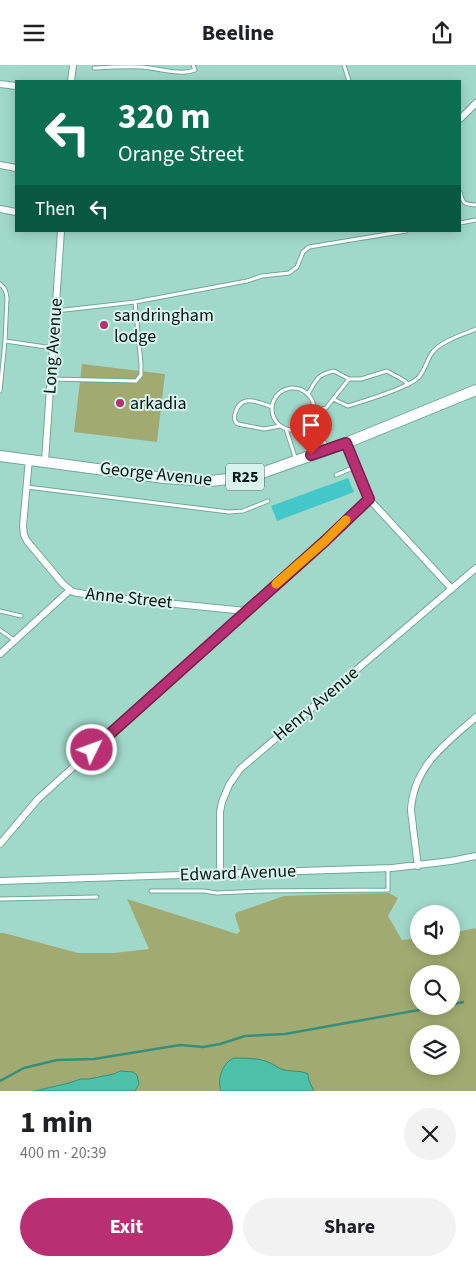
<!DOCTYPE html>
<meta charset="utf-8">
<style>
body{margin:0;font-family:"Source Sans 3",sans-serif;background:#f2f2f2;color:#202124;height:100vh;display:flex;flex-direction:column;font-size:19px;white-space:nowrap}
*{box-sizing:border-box;margin:0}
p{font-size:16px;color:#757577}
.icon{flex:none;width:28px;height:28px;fill:none;stroke:currentColor;stroke-width:2;stroke-linecap:round;stroke-linejoin:round}
.map{position:relative;height:1026px;overflow:hidden}
.drawer{display:flex;flex-direction:column;background:#fff;flex:1}
.drawer>*{flex:none}
.banner{position:absolute;left:15px;top:15px;width:446px;height:152px;border-radius:0px;box-shadow:0 2px 12px #0003;background:#0b6e4f;color:#fff;overflow:hidden}
.buttons{position:absolute;left:410px;top:840px;display:grid;gap:10px}
.buttons a{display:grid;place-items:center;width:50px;height:50px;border-radius:50%;background:#fff;box-shadow:0 2px 12px #0003;font-size:25px}
.pin{position:absolute;display:grid;place-items:center;width:42px;height:42px;color:#fff;margin:-51px -21px;border-radius:50% 50% 50% 0;rotate:-45deg;box-shadow:0 0 5px #0007}
.pin .icon{rotate:45deg}
.me{position:absolute;width:55px;margin:-28px;rotate:48deg;stroke-linejoin:round;filter:drop-shadow(0 0 4px #0008)}
.turn{display:flex;align-items:center;gap:18px;height:105px;padding:0 20px;font-size:22px}
.turn .icon{width:65px;height:65px;stroke-width:2.5}
.turn b{display:block;font-size:35px;line-height:42px}
.then{display:flex;align-items:center;height:48px;padding:0 20px;background:#0003;gap:10px;font-size:19px}
.round{display:grid;place-items:center;flex:none;width:52px;height:52px;border-radius:26px;background:#f2f2f2}
.headline{display:flex;align-items:center;justify-content:space-between;height:85px;padding:0 20px}
h1{font-size:30px;font-weight:700;line-height:38px}
.primary-button{display:flex;gap:10px;margin-top:auto;padding:10px 20px}
.primary-button a{flex:1;height:58px;border-radius:30px;background:#b83071;color:#fff;font-size:20px;font-weight:700;line-height:58px;text-align:center}
.primary-button a+a{background:#f2f2f2;color:#202124}
header{display:flex;justify-content:space-between;align-items:center;height:65px;padding:0 20px;background:#fff;font-size:22px;font-weight:700}
.map>svg:first-child{display:block}
.green{fill:#a1ab71;fill-rule:evenodd}
.water{fill:#4dc2a8;stroke:#368f7b}
.lines{fill:none;stroke-linecap:round;stroke-linejoin:round}
.stream{stroke:#368f7b;stroke-width:2.5}
.building{fill:#43c7c8}
.lane-casing{stroke:#71a89a;stroke-width:5}
.street-casing{stroke:#71a89a;stroke-width:8}
.primary-casing{stroke:#71a89a;stroke-width:12}
.lane{stroke:#fff;stroke-width:3}
.street{stroke:#fff;stroke-width:6}
.primary{stroke:#fff;stroke-width:10}
.route-casing{stroke:#781f49;stroke-width:12}
.route{stroke:#b83071;stroke-width:9}
.slow{stroke:#f59e0b;stroke-width:9}
.poi-dot{fill:#b83071;stroke:#d7f3eb;stroke-width:2}
.labels{text-anchor:middle;dominant-baseline:central;stroke-width:4;stroke-linejoin:round;paint-order:stroke}
.shield{fill:#d7f3eb;stroke:#425953;stroke-width:1}
.shield-label{font-size:16px;font-weight:bold;fill:#021712}
.poi-label{font-size:18px;fill:#021712;stroke:#d7f3eb;text-anchor:start}
.street-label{font-size:18px;fill:#021712;stroke:#d7f3eb}
</style>
<header><svg class="icon" aria-label="menu" viewBox="0 0 24 24"><path d="M4 6h16M4 12h16M4 18h16"/></svg>Beeline<svg class="icon" aria-label="share" viewBox="0 0 24 24"><path d="M12 15V3M7 8l5-5 5 5M5 13v7h14v-7"/></svg></header>
<div class="map">
<svg width="476" height="1026" viewBox="0 0 476 1026">
<rect width="100%" height="100%" fill="#a0d9ca"/>
<path class="green" d="M82 299 165 309 157 377 74 367Z
M389 828 398 833 388 851 402 875 419 873V881H451V868L476 863V1026H0V868H4L78 888H114L149 884 127 834 237 869 240 866 235 851 236 848 238 847 284 831 338 829ZM419 909H451V941H419ZM419 969H451V1001H419Z"/>
<path class="water" d="M234 993C245 993 260 993 270 998 275 1000 279 1004 284 1005 293 1007 300 1005 308 1009L309 1016 314 1026H221C217 1014 222 998 234 993Z
M120 1006 133 1007 137 1010 139 1019 135 1026H35L69 1018 81 1014H89L114 1009Z"/>
<g class="lines">
<path class="stream" d="M451 940 463 937
M0 1016 24 1003 57 995 94 994 180 980 203 982 220 979 245 971 285 969 441 941"/>
</g>
<path class="building" d="M348 413 354 427 277 456 271 441Z"/>
<g class="lines">
<g class="lane-casing">
<path id="lane" d="M344 0 349 16
M94 3C110 2 125 1 141 2 158 3 180 11 195 5L193 0
M460 127C463 139 464 139 476 140
M460 158 476 155
M0 219C5 223 6 226 7 233L5 276 0 326
M56 246 135 237 247 216 262 211 289 208 297 202 303 187 309 182 406 166
M5 276 53 283
M51 314 136 316 141 310V299L135 237
M272 344a21 21 0 1 1 42 0a21 21 0 1 1-42 0Z
M308 329C316 315 318 309 334 306L349 314H361L387 306 405 316 408 320
M333 334 348 341C364 336 409 323 419 312 425 305 427 295 432 288 441 276 462 270 476 264
M272 342C259 337 240 328 235 349 234 354 234 356 238 359L264 364 280 361
M314 346 326 343 349 314
M313 352 327 383
M286 364 296 395
M336 410 355 402
M27 422 229 447 243 446 268 436
M0 546 21 551
M0 565 14 575
M151 826H204L217 828 261 826 388 825V804
M0 834 97 832"/>
</g>
<g class="street-casing">
<path id="street" d="M71 16 73 0
M0 19 16 21
M460 54 476 38
M0 100 16 103
M0 144 16 147
M346 378 369 434 452 524
M29 394 23 461 24 470 27 476 63 519 73 527 95 531 246 546
M45 396 61 166
M0 589 70 525
M0 779 38 734 246 546 325 476 369 434
M418 801C416 788 415 775 413 763 413 757 411 750 411 744 414 700 447 678 476 652
M220 809V747L222 737 229 720 240 704 476 503
M0 816 392 803 451 796 476 791"/>
</g>
<g class="primary-casing">
<path id="primary" d="M0 391 164 413 211 416 244 412 259 409 346 378 476 325"/>
</g>
<use href="#lane" class="lane"/>
<use href="#street" class="street"/>
<use href="#primary" class="primary"/>
</g>
<g class="lines">
<g class="route-casing">
<path id="route" d="M92 685 325 476 369 434 346 378 311 390"/>
</g>
<use href="#route" class="route"/>
<path class="slow" d="M276 519 325 476 346 455"/>
</g>
<g class="poi-dot">
<circle cx="104" cy="260" r="5"/>
<circle cx="120" cy="338" r="5"/>
</g>
<g class="labels">
<rect class="shield" x="226" y="398.5" width="38" height="27" rx="4"/>
<g class="shield-label">
<text x="245" y="412">R25</text>
</g>
<g class="poi-label">
<text x="114" y="250">sandringham<tspan x="114" dy="21">lodge</tspan></text>
<text x="130" y="338">arkadia</text>
</g>
<g class="street-label">
<text transform="translate(53 281) rotate(-86)">Long Avenue</text>
<text transform="translate(156 409) rotate(6)">George Avenue</text>
<text transform="translate(129 533) rotate(6)">Anne Street</text>
<text transform="translate(316 639) rotate(-40)">Henry Avenue</text>
<text transform="translate(238 808) rotate(-2)">Edward Avenue</text>
</g>
</g>
</svg>
<div class="buttons">
<a><svg class="icon" aria-label="sound" viewBox="0 0 24 24"><path d="M4 9h4l5-4v14l-5-4H4zM17 9q2 3 0 6"/></svg></a>
<a><svg class="icon" aria-label="search" viewBox="0 0 24 24"><circle cx="10" cy="10" r="6"/><path d="M15 15l6 6"/></svg></a>
<a><svg class="icon" aria-label="layers" viewBox="0 0 24 24"><path d="M12 4l9 5-9 5-9-5zM3 14l9 5 9-5"/></svg></a>
</div>
<div class="pin" style="left:311px;top:390px;background:#d93025"><svg class="icon" aria-label="arrive" viewBox="0 0 24 24"><path d="M6 21V4h12l-3 4 3 4H6"/></svg></div>
<svg class="me" style="left:92px;top:685px" viewBox="-20 -20 40 40"><circle r="17" fill="#b83071" stroke="#fff" stroke-width="3"/><path d="M0-11L8 9 0 5-8 9z" fill="#fff"/></svg>
<div class="banner">
<div class="turn"><svg class="icon" aria-label="left" viewBox="0 0 24 24"><path d="M17 20v-9H6M10 6l-5 5 5 5"/></svg><div><b>320 m</b>Orange Street</div></div>
<div class="then">Then<svg class="icon" aria-label="left" viewBox="0 0 24 24"><path d="M17 20v-9H6M10 6l-5 5 5 5"/></svg></div>
</div>
</div>
<section class="drawer">
<div class="headline"><div><h1>1 min</h1><p>400 m · 20:39</p></div><a class="round"><svg class="icon" aria-label="close" viewBox="0 0 24 24"><path d="M6 6l12 12M18 6L6 18"/></svg></a></div>
<div class="primary-button"><a>Exit</a><a>Share</a></div>
</section>
